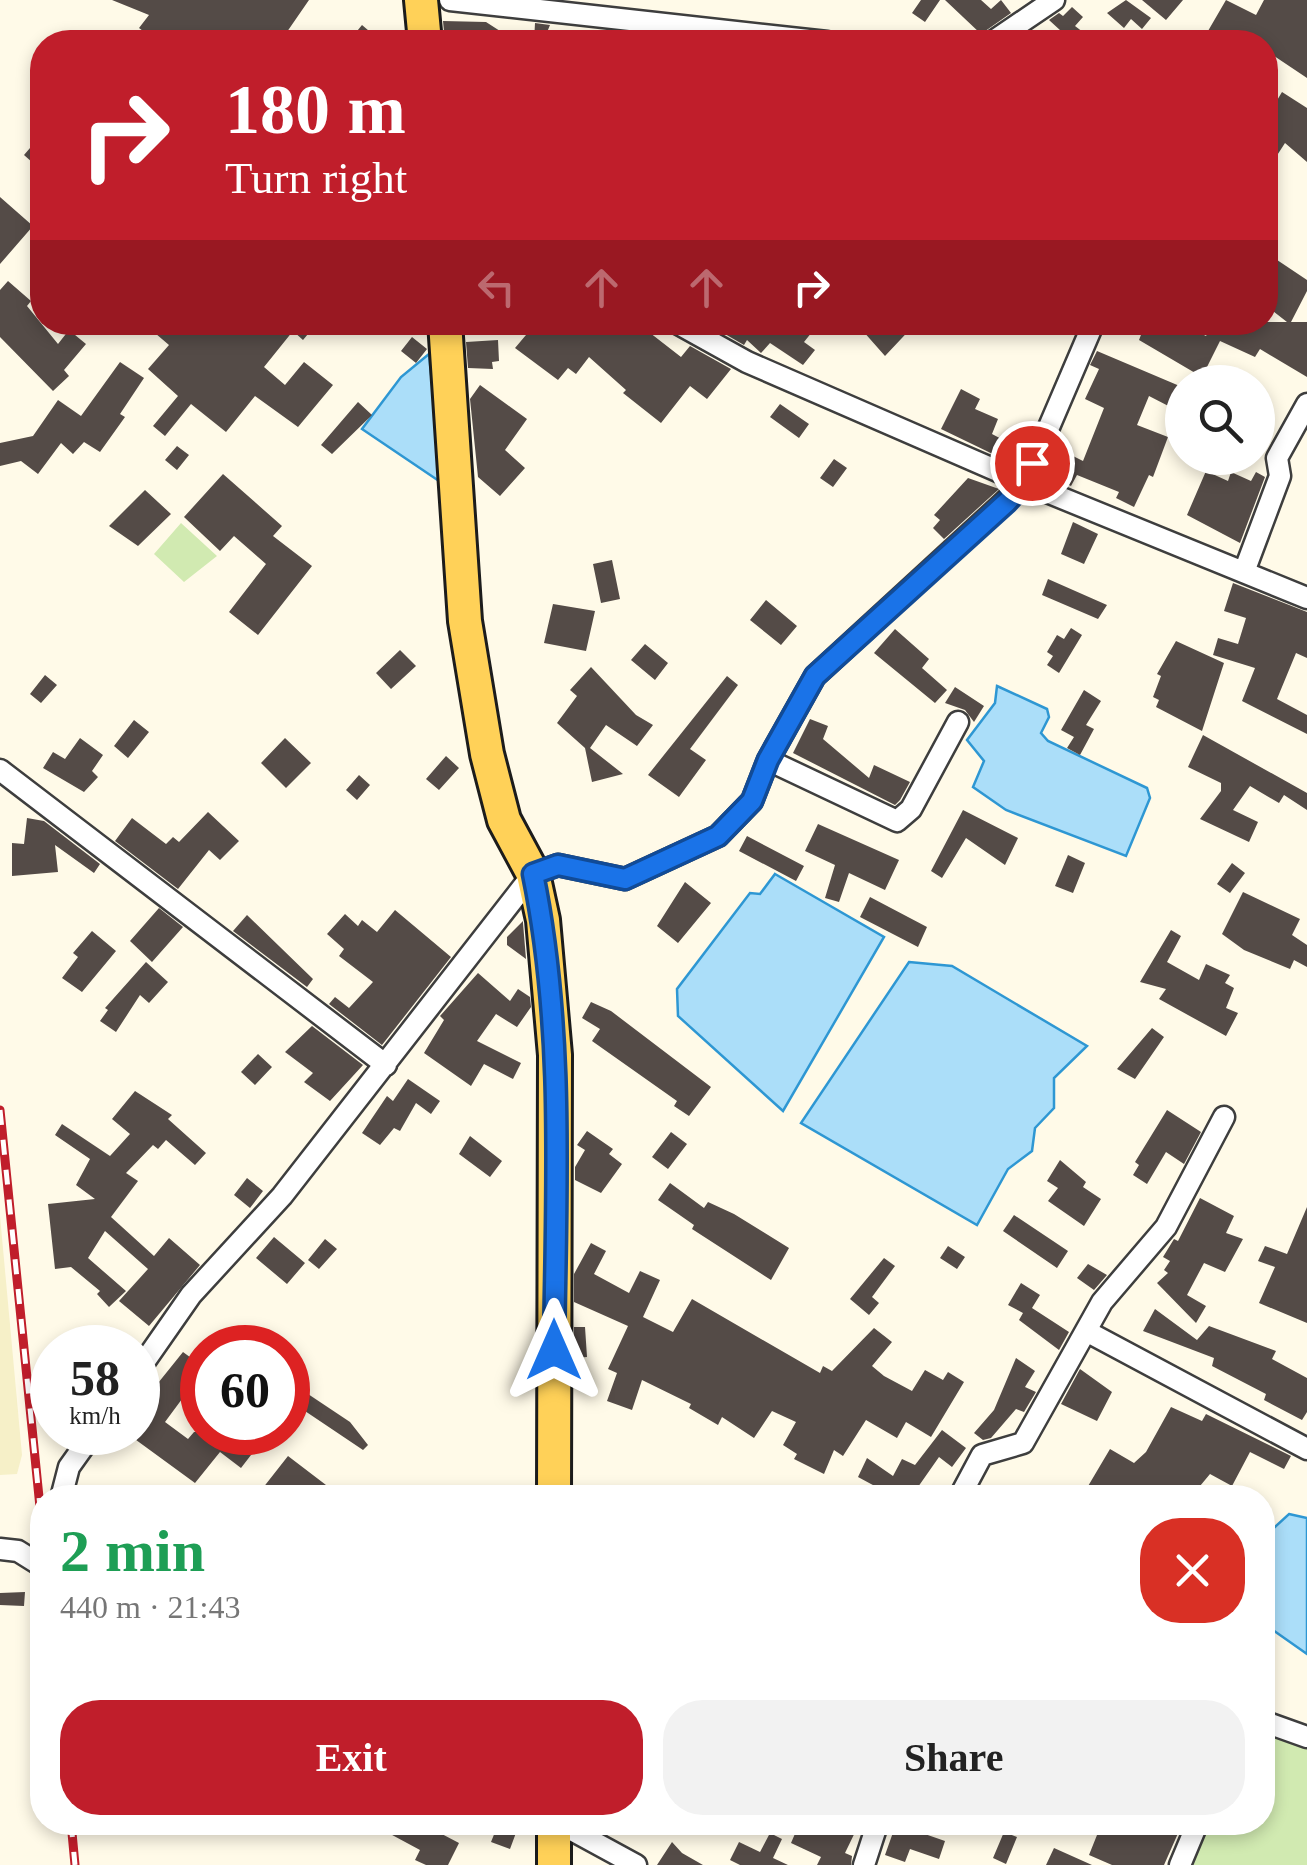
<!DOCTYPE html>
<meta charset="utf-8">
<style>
body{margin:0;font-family:Georgia,serif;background:#f2f2f2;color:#222;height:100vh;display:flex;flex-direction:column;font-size:38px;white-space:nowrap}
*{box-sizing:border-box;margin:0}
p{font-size:32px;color:#767676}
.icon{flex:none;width:55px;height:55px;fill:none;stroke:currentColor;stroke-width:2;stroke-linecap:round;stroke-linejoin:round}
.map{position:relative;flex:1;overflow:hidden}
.drawer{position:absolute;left:30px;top:1485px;width:1245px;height:350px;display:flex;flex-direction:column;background:#fff;border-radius:40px;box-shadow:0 5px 15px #0003}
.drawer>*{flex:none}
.hud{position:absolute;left:30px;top:30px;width:1248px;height:305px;border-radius:40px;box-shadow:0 5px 15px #0003;background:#c01e2b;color:#fff;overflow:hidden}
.tools{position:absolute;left:1165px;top:365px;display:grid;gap:20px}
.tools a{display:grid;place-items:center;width:110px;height:110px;border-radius:50%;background:#fff;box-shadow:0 5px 15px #0003;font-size:50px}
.speed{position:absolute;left:30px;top:1325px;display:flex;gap:20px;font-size:50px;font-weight:700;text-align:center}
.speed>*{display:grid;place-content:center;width:130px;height:130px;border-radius:50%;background:#fff;box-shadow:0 5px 15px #0003;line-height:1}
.speed small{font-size:25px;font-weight:400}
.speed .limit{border:15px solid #d22;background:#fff;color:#111}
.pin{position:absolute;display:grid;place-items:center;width:85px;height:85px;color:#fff;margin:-42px;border:5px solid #fff;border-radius:50%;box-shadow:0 2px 10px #0007}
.me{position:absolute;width:110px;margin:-55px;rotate:0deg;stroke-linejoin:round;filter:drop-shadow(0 0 8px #0008)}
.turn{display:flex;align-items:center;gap:35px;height:210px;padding:0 30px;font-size:45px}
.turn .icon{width:130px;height:130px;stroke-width:2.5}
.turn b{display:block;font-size:70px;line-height:85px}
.lanes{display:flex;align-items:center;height:95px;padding:0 30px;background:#0003;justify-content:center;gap:50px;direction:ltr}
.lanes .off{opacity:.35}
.round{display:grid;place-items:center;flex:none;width:105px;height:105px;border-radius:40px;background:#f2f2f2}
.overview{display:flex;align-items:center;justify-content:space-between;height:170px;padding:0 30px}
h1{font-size:60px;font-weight:800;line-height:75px;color:#1e9e55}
.action{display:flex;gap:20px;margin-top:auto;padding:20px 30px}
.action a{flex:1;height:115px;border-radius:40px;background:#c01e2b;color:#fff;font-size:40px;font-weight:800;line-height:115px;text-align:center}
.action a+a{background:#f2f2f2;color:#222}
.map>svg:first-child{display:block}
.farmland{fill:#f6f0c8}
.green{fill:#d1eab1}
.water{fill:#abdef9;stroke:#2e97d3;stroke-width:2.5}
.building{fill:#544b47}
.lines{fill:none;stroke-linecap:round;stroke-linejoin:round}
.street-casing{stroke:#3e3e3e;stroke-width:25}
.primary-casing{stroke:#1c1c1c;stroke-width:38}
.street{stroke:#fff;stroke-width:20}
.primary{stroke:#ffd158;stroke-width:32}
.rail-casing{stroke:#c01e2b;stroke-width:9}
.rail{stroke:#fff;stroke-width:5;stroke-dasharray:15;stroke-linecap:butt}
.route-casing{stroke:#114b97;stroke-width:25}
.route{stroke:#1a73e8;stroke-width:18}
</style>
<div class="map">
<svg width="1307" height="1865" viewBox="0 0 1307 1865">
<rect width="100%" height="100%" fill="#fffae8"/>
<path class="farmland" d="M0 1216 22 1455 17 1474 0 1475Z"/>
<path class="green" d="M181 523 217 556 184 582 154 554Z
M1263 1718 1307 1736V1865H1180L1197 1823 1262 1822Z"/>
<path class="water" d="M429 354 442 483 362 429 401 377Z
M997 686 1047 709 1049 717 1041 733 1048 741 1147 788 1150 798 1126 856 1006 810 973 787 984 761 967 740 995 703Z
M775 874 884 937 783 1111 678 1016 677 989 750 893 760 894Z
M909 962 952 966 1087 1046 1054 1078V1108L1035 1128 1032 1151 1008 1169 977 1225 801 1123Z
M1289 1514 1307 1518V1654L1263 1623V1538Z"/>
<path class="building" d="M112 0H309L280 42H158L139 28 149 15Z
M921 0H940L925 22 912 13Z
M945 0H981L991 9 1001 0 1011 13 981 34Z
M1126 0 1151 18 1142 29 1131 19 1124 28 1107 13Z
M1142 0H1183L1166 20Z
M1226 0 1256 15 1264 0H1307V78L1265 50V42H1228L1208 31Z
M1072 7 1083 17 1075 26 1096 42H1073L1049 20 1059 13 1063 16Z
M443 21 486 22 500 31 492 42H445Z
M535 23 550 25 543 42H534Z
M362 25 382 42H360L353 36Z
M1282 92 1307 108V162L1285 143 1265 174V95L1276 102Z
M42 134V171L24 155Z
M0 197 33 226 0 264Z
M1265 252 1307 280V291L1291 322H1307V377L1260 349 1255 357 1220 341 1202 377 1139 340 1146 322H1178L1206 336 1214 322H1287L1265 305 1273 293 1265 288Z
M8 281 31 301 27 306 58 344 69 330 86 344 64 370 69 376 53 391 0 337V290Z
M142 322H318L303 340 293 331 264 367 285 385 304 362 333 385 298 427 255 396 226 432 191 404 165 436 153 426 178 396 148 369 169 345Z
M537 322H636L681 357 690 346 731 369 707 399 690 386 661 423 623 393 626 390 589 357 576 374 568 368 558 380 515 348Z
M781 322 789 329 794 322H820L804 342 815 350 803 365 770 343 761 353 747 340 744 345 706 323Z
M855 322H917L885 356Z
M412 337 427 349 416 363 401 351Z
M498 340 499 361 492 362 493 369 468 368 466 342Z
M1097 351 1182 387V413L1149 396 1137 425 1168 437 1153 477 1149 475 1134 507 1116 498 1119 492 1077 475 1071 486 1044 473 1055 447 1083 461 1104 408 1085 399 1099 369 1090 365Z
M120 362 144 378 120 414 125 417 100 452 84 442 73 454 61 443 38 474 21 461 0 466V443L33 436 58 400 81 416Z
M480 385 527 419 505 450 525 468 500 496 478 477 470 399Z
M961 389 980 399 975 409 998 419 992 434 1009 443 1001 458 941 429Z
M358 402 372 415 332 454 321 445Z
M780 404 809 424 799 438 770 417Z
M177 446 189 455 177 470 165 460Z
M834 459 847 468 833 487 820 478Z
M1206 471 1228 481 1231 472 1251 481 1256 472 1265 477 1240 543 1187 515Z
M223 474 282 526 273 536 312 566 258 635 229 612 266 564 234 536 220 551 184 517Z
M968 478 999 489 944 539 933 528 940 520 934 515Z
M145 490 171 514 138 546 109 526Z
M1073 522 1098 534 1084 564 1061 554Z
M612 560 620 599 601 603 593 564Z
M1048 579 1107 605 1098 619 1042 595Z
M1233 583 1307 612V658L1296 653 1277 699 1307 715V734L1242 701 1255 668 1213 655 1218 638 1238 644 1246 618 1224 611Z
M766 600 797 626 781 645 750 620Z
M553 604 595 611 586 651 544 643Z
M1071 628 1082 635 1059 673 1047 665 1053 656 1047 652 1057 635 1064 639Z
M895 629 929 659 922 668 947 690 935 703 874 653Z
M1176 641 1224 663 1202 731 1156 707 1159 700 1153 697 1161 676 1157 674Z
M645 644 668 663 655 680 631 660Z
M400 650 416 666 391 689 376 673Z
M591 667 636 715 653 725 637 746 606 725 590 748 623 774 592 782 585 748 557 723 577 696 570 690Z
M45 675 57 685 41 703 30 694Z
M727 676 738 685 690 749 706 760 679 797 648 775Z
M955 687 984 706 974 722 965 710 945 703Z
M1084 690 1101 701 1086 725 1094 729 1080 755 1067 748 1074 737 1061 730Z
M810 719 828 726 823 739 869 778 874 765 910 782 900 800 895 805 793 753Z
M134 720 149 732 128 758 114 746Z
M1203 735 1307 793V810L1284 795 1279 803 1250 786 1233 810 1258 822 1249 842 1200 819 1221 791V783L1188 767Z
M80 738 103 755 92 771 98 777 84 792 43 768 53 752 65 759Z
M285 738 311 763 286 788 261 763Z
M446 756 459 768 439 790 426 779Z
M359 775 370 785 357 800 346 790Z
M963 810 1018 838 1005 865 966 838 942 878 931 871Z
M208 812 239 841 220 860 209 850 178 889 115 841 132 818 166 844 173 837 179 842Z
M27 818 44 821 100 864 94 873 55 845 58 872 12 876V843L24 844Z
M818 824 899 860 885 890 849 873 839 902 825 898 835 865 805 851Z
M747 836 804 866 796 881 739 851Z
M1068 855 1085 863 1073 893 1055 886Z
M1232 863 1245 873 1230 893 1217 884Z
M685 882 711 903 678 943 657 926Z
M1243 892 1300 919 1292 935 1307 945V967L1294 960 1290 969 1244 950 1222 934Z
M870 897 927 927 918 947 860 917Z
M159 908 183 927 152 962 130 941Z
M395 910 451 957 382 1045 329 1004 335 997 349 1008 373 982 339 956 344 949 327 934 345 914 358 926 362 920 377 932Z
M247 915 313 979 307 987 233 931Z
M523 921V923L526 959 507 945V937Z
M1171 930 1181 936 1167 962 1199 980 1206 964 1230 975 1225 983 1234 988 1226 1008 1238 1013 1226 1036 1159 999 1166 989 1140 982Z
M92 931 116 951 82 992 62 978 78 957 73 953Z
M146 962 168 982 149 1003 140 995 116 1032 100 1021 108 1010 105 1008Z
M478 973 510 1001 518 989 530 997 531 1007 517 1027 496 1014 477 1041 521 1063 513 1079 484 1064 471 1086 424 1053 444 1020 440 1016Z
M591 1002 611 1011 711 1087 689 1116 674 1106 677 1101 592 1041 600 1029 582 1018Z
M312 1026 363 1065 330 1101 304 1082 313 1073 285 1052Z
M1152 1028 1164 1037 1135 1079 1117 1069Z
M258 1054 272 1067 255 1085 241 1072Z
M408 1079 440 1101 431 1114 416 1103 400 1131 394 1128 380 1145 362 1133 387 1096 393 1101Z
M135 1091 172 1115 168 1119 206 1153 195 1165 166 1140 158 1149 153 1145 126 1173 138 1181 111 1217 154 1256 169 1238 200 1265 149 1326 119 1301 148 1269 105 1231 88 1258 126 1291 109 1307 97 1294 100 1291 71 1267 55 1269 48 1204 95 1199 76 1185 90 1159 55 1135 62 1124 110 1156 130 1134 112 1119Z
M1167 1110 1201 1132 1184 1164 1166 1152 1147 1184 1133 1175 1139 1165 1135 1162Z
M587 1131 613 1149 609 1154 622 1164 601 1193 575 1180V1167L585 1150 577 1145Z
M671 1132 687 1144 668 1169 652 1157Z
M470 1136 502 1161 490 1177 459 1154Z
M1060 1160 1086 1182 1083 1187 1101 1199 1084 1226 1048 1201 1058 1188 1047 1181Z
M247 1178 263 1191 250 1208 234 1195Z
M670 1183 704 1208 708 1202 734 1214 789 1248 771 1280 692 1229 694 1225 658 1200Z
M1200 1198 1234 1216 1226 1233 1243 1239 1225 1272 1204 1263 1187 1295 1206 1306 1196 1323 1157 1283 1168 1273 1164 1270 1170 1261 1163 1257 1174 1239 1178 1241Z
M1307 1207V1323L1259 1303 1275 1267 1258 1261 1265 1246 1287 1254Z
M1014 1215 1068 1251 1057 1268 1003 1231Z
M274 1237 305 1263 287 1284 256 1258Z
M325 1239 337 1249 319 1269 308 1260Z
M591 1243 606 1251 594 1274 629 1293 640 1271 660 1280 643 1317 673 1332 692 1299 820 1373 823 1366 832 1371 874 1328 892 1342 872 1366 884 1376 912 1391 925 1370 943 1380 948 1372 964 1382 931 1437 906 1422 897 1438 866 1420 843 1456 834 1450 824 1474 794 1459 797 1454 783 1445 796 1422 772 1411 754 1438 722 1417 718 1425 689 1408 691 1404 642 1380 632 1410 607 1401 617 1373 608 1369 628 1326 574 1302V1274Z
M948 1246 965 1257 957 1269 940 1258Z
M884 1258 895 1266 872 1297 879 1303 869 1315 850 1299Z
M1088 1264 1107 1275 1094 1290 1077 1278Z
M1021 1283 1040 1295 1032 1308 1069 1332 1059 1350 1019 1320 1023 1313 1008 1305Z
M1155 1309 1197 1340 1209 1326 1276 1351 1272 1359 1307 1378V1412L1302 1420 1264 1400 1266 1394 1212 1366 1214 1358 1143 1331Z
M574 1327H585L587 1357 574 1358Z
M183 1352 202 1366V1416L182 1399 165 1422 188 1439 194 1432H248L261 1442 241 1468 220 1452 195 1483 132 1437 158 1399 150 1393Z
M1016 1358 1035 1371 1025 1387 1036 1392 1024 1412 1016 1409 991 1438 983 1440 974 1433 994 1410Z
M1080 1369 1112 1392 1097 1421 1061 1404Z
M308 1394 350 1422 368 1445 363 1450 299 1407Z
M1171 1407 1202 1421 1206 1414 1291 1456 1284 1469 1250 1452 1232 1486 1210 1474 1190 1498 1181 1489 1175 1498H1133L1119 1486 1111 1498H1081L1110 1449 1134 1463 1146 1452Z
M942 1430 966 1448 952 1467 939 1457 918 1487 937 1498H897L858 1477 867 1458 893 1476 902 1459 915 1465Z
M288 1456 326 1485 314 1498H255Z
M25 1592 24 1606 0 1605V1593Z
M368 1822H419L459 1843 448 1865H426L415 1860 420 1850Z
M499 1822H520L510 1849 491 1842Z
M800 1822H860L845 1853 852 1856 851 1865H817L821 1857 791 1843Z
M1075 1822H1183L1164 1865H1112L1089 1855 1097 1835Z
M896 1824 945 1841 939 1859 910 1849 905 1862 885 1855Z
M1004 1832 1017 1837 1006 1864 993 1858Z
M770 1833 782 1839 773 1858 788 1865H740L730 1860 739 1842 760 1852Z
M672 1842 682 1853 703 1865H657Z
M1054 1848 1092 1865H1046Z"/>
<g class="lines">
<g class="street-casing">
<path id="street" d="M450 0 827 42
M992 42 1054 0
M675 322 747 362 1025 483 1307 598
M1244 572 1280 476 1277 458 1307 404
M768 760 897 821 911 809 958 722
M0 770 386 1065
M1086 1331 1307 1449
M138 1371 191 1295 282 1196 533 874 558 865 625 879 718 836 752 801 768 760 815 676 1025 483 1094 322
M61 1498 69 1467 94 1432
M959 1498 982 1455 1023 1443 1102 1302 1166 1227 1224 1117
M0 1549 18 1551 42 1566
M1262 1721 1307 1737
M557 1822 636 1865
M864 1865 878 1822
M1180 1865 1198 1822"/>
</g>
<g class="primary-casing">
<path id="primary" d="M421 0 425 42
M445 322 465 621 487 754 504 820 533 874 543 920 555 1055 554 1498
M554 1822V1865"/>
</g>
<use href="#street" class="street"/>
<use href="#primary" class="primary"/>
<g class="rail-casing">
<path id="rail" d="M0 1110 42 1527
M71 1822 75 1865"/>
</g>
<use href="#rail" class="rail"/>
</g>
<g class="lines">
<g class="route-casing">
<path id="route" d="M554 1350C556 1192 565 1029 533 874L558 865 625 879 718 836 752 801 768 760 815 676 1007 502 1024 483 1032 463"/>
</g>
<use href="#route" class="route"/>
</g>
</svg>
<div class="tools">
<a><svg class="icon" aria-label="search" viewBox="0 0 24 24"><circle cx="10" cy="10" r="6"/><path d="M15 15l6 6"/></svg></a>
</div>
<div class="speed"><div>58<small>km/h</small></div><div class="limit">60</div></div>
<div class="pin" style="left:1032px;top:463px;background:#d93025"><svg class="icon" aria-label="arrive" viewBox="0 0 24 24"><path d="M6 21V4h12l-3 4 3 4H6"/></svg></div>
<svg class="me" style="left:554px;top:1350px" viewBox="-20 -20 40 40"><path d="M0-17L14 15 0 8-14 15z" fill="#1a73e8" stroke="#fff" stroke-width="4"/></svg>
<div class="hud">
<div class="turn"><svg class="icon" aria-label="right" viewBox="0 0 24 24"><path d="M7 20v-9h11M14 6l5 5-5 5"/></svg><div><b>180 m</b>Turn right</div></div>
<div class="lanes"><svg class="icon off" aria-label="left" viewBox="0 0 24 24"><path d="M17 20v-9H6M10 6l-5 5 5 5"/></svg><svg class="icon off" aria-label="ahead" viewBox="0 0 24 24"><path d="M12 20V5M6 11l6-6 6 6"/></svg><svg class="icon off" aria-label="ahead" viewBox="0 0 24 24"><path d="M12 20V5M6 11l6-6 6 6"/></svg><svg class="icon" aria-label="right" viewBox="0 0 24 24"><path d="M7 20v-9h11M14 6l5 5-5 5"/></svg></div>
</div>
<section class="drawer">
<div class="overview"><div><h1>2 min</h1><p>440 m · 21:43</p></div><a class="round" style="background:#d93025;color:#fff"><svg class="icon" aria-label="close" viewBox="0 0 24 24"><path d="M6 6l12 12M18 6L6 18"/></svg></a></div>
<div class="action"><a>Exit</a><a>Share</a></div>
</section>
</div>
